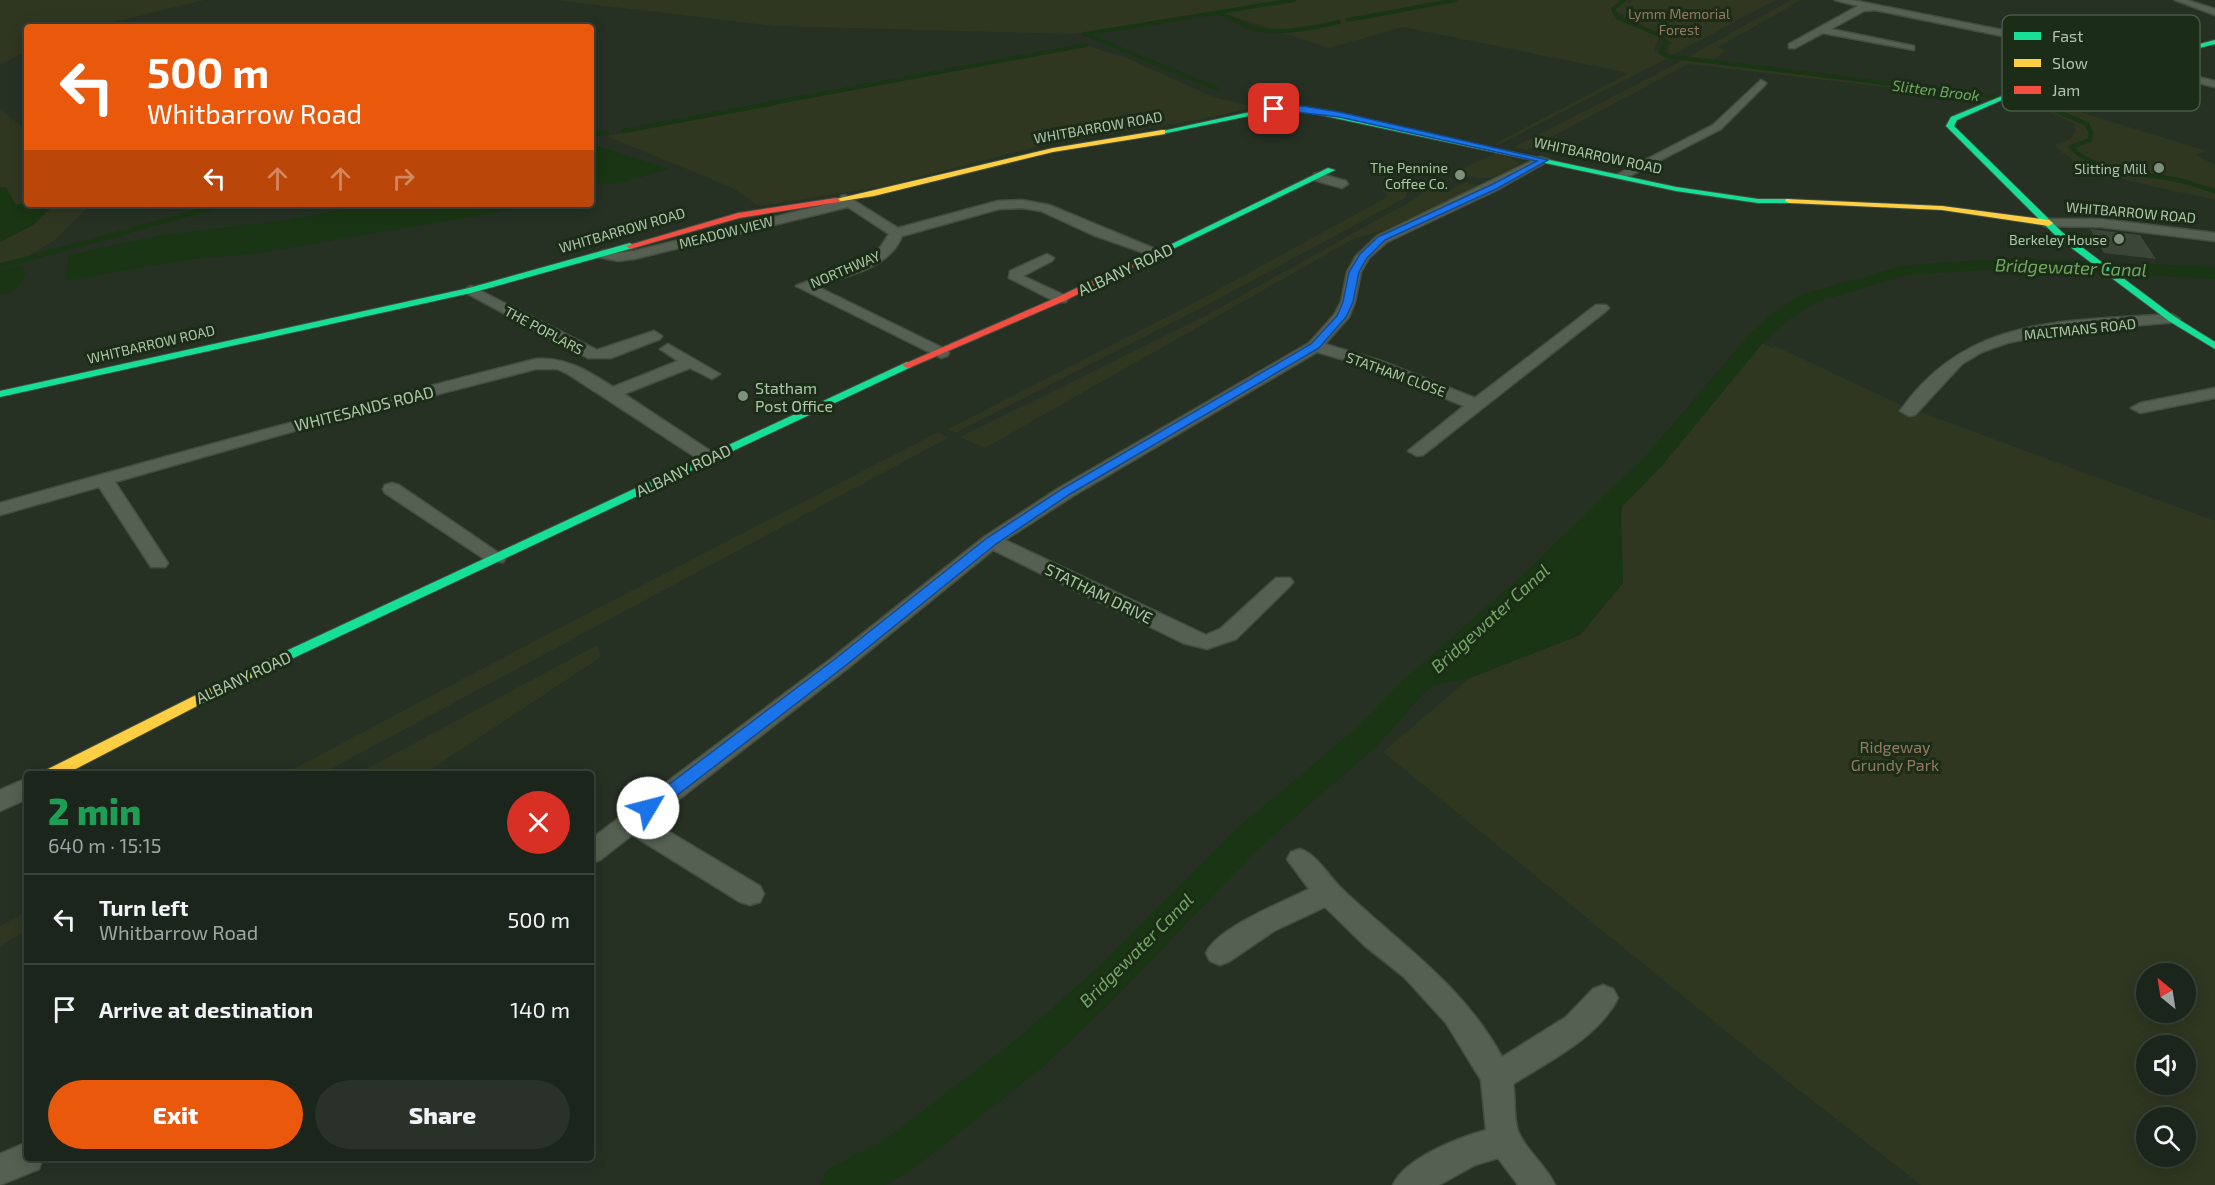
<!DOCTYPE html>
<meta charset="utf-8">
<style>
body{margin:0;font-family:"Exo 2",sans-serif;background:#293128;color:#f1f3f6;height:100vh;display:flex;flex-direction:column;font-size:22px;white-space:nowrap}
*{box-sizing:border-box;margin:0}
p{font-size:20px;color:#a0a5a3}
.icon{flex:none;width:33px;height:33px;fill:none;stroke:currentColor;stroke-width:2;stroke-linecap:round;stroke-linejoin:round}
.map{position:relative;flex:1;overflow:hidden}
.drawer{position:absolute;left:24px;top:771px;width:570px;height:390px;display:flex;flex-direction:column;background:#1c251b;border-radius:6px;box-shadow:0 3px 15px #0003,0 0 0 2px #3a423a}
.drawer>*{flex:none}
.top-card{position:absolute;left:24px;top:24px;width:570px;height:183px;border-radius:6px;box-shadow:0 3px 15px #0003,0 0 0 2px #3a423a;background:#ea580c;color:#fff;overflow:hidden}
.needle{width:39px;rotate:330deg}
.controls{position:absolute;left:2136px;top:963px;display:grid;gap:12px}
.controls a{display:grid;place-items:center;width:60px;height:60px;border-radius:50%;background:#1c251b;box-shadow:0 3px 15px #0003,0 0 0 2px #3a423a;font-size:30px}
.pin{position:absolute;display:grid;place-items:center;width:51px;height:51px;color:#fff;margin:-26px;border-radius:12px;box-shadow:0 3px 9px #0006}
.me{position:absolute;width:66px;margin:-33px;rotate:53deg;stroke-linejoin:round;filter:drop-shadow(0 0 4px #0008)}
.turn{display:flex;align-items:center;gap:21px;height:126px;padding:0 24px;font-size:27px}
.turn .icon{width:78px;height:78px;stroke-width:2.5}
.turn b{display:block;font-size:42px;line-height:51px}
.lanes{display:flex;align-items:center;height:57px;padding:0 24px;background:#0003;justify-content:center;gap:30px;direction:ltr}
.lanes .off{opacity:.35}
.round{display:grid;place-items:center;flex:none;width:63px;height:63px;border-radius:32px;background:#293128}
.summary{display:flex;align-items:center;justify-content:space-between;height:102px;padding:0 24px}
h1{font-size:36px;font-weight:800;line-height:45px;color:#1e9e55}
.action{display:flex;gap:12px;margin-top:auto;padding:12px 24px}
.action a{flex:1;height:69px;border-radius:36px;background:#ea580c;color:#fff;font-size:24px;font-weight:800;line-height:69px;text-align:center}
.action a+a{background:#293128;color:#f1f3f6}
ul{padding:0;list-style:none}
li{display:flex;align-items:center;gap:18px;height:90px;padding:0 24px;border-top:2px solid #3a423a}
li div{flex:1}
li b{display:block;font-size:22px}
li em{font-style:normal}
.map>svg:first-child{display:block}
.green{fill:#2f3721;fill-rule:evenodd}
.water{fill:#193513}
.lines{fill:none;stroke-linecap:round;stroke-linejoin:round}
.stream-far2{stroke:#193513;stroke-width:4}
.stream-far1{stroke:#193513;stroke-width:4.5}
.stream{stroke:#193513;stroke-width:5}
.canal{fill:#193513;fill-rule:evenodd}
.building{fill:#3b4638}
.street-casing{stroke:#434e41;stroke-width:3}
.fast-casing{stroke:#434e41;stroke-width:2}
.slow-casing{stroke:#434e41;stroke-width:2}
.jam-casing{stroke:#434e41;stroke-width:2}
.street{fill:#556052;fill-rule:evenodd}
.fast{fill:#16e098;fill-rule:evenodd}
.slow{fill:#ffcf43;fill-rule:evenodd}
.jam{fill:#f24e42;fill-rule:evenodd}
.route{fill:#1a73e8;stroke:#114b97;stroke-width:1.5}
.poi-dot{fill:#7f917c;stroke:#1b2c17;stroke-width:2}
.labels{text-anchor:middle;dominant-baseline:central;stroke-width:6;stroke-linejoin:round;paint-order:stroke}
.far-park-label{font-size:14px;fill:#967962;stroke:#1b2c17}
.far-street-label{font-size:14px;fill:#afc5ab;stroke:#1b2c17}
.far-poi-label{font-size:14px;fill:#afc5ab;stroke:#1b2c17;text-anchor:end}
.far-water-label{font-size:15px;font-style:italic;fill:#70a761;stroke:#1b2c17}
.street-label{font-size:16px;fill:#afc5ab;stroke:#1b2c17}
.poi-label{font-size:16px;fill:#afc5ab;stroke:#1b2c17;text-anchor:start}
.park-label{font-size:16px;fill:#967962;stroke:#1b2c17}
.water-label{font-size:18px;font-style:italic;fill:#70a761;stroke:#1b2c17}
.key{fill:#1b2c17;stroke:#475a43;stroke-width:1.5}
.key-label{font-size:16px;fill:#afc5ab}
</style>
<div class="map">
<svg width="2215" height="1185" viewBox="0 0 2215 1185">
<rect width="100%" height="100%" fill="#263124"/>
<path class="green" d="M0 0H204L94 27H27V51L0 65Z
M555 0H1629L1627 3 1633 0H1776L1672 55 1667 51 1672 42 1618 12 1614 16 1659 37 1654 49 1657 54 1668 58 1498 145 1494 144 1629 73 1403 27 1329 48 1219 12 1074 34 774 26Z
M1791 0H1801L1718 47 1725 51 1711 62 1686 58Z
M1087 46 1127 58 1213 97 1255 107 1208 118 1044 145 881 187 758 206 733 188 606 136Z
M1684 60 1991 98 1989 99 1688 64 1527 150 1514 147Z
M2024 98H2034L2207 151 2195 155 2215 165V200C2176 190 2077 176 2055 145L2070 139 2076 131 2073 123 2048 111 2008 102Z
M0 110 27 130V204H91L55 240 23 259 0 263Z
M1497 153 1520 162 1517 166C1494 178 1481 184 1457 171Z
M1417 172 1401 184 1408 191 1405 198 1205 306 955 433 948 429 1190 305 1389 196 1381 190Z
M1465 182 1478 186 1385 230 1355 238 985 448 960 437 1209 314 1418 197 1429 184 1450 190Z
M1755 340 1773 348 1775 346 1899 404 2215 521V1185H1921L1786 1080 1383 752 1470 678 1580 635 1623 583 1621 516 1625 487 1657 456ZM2146 974H2186V1012H2146ZM2146 1046H2186V1084H2146ZM2146 1118H2186V1156H2146Z
M938 432 948 438 321 774H284L546 635Z
M597 645 601 657 430 770 422 774H357Z
M27 911V931L0 946V926Z"/>
<path class="water" d="M591 144 669 169 616 184 592 183Z
M0 187H6L15 204H55L33 225 0 242Z
M371 204H524L528 207 252 254 193 259 65 281 69 255 162 235 288 220Z
M21 265 25 273C22 286 13 293 0 295V270Z
M1625 487 1621 516 1623 583 1580 635 1470 678 1411 689 1524 589Z"/>
<g class="lines">
<path class="stream-far2" d="M1624 0 1613 9 1618 18 1662 36 1666 42 1661 51 1666 56 1982 95 2029 104
M1221 14C1231 18 1240 24 1251 28 1279 36 1311 28 1339 22
M1348 20 1456 0
M1085 34 1294 0
M1085 34 1217 89
M767 104 1086 45"/>
<path class="stream-far1" d="M2021 103 2052 109 2087 124 2091 133 2090 140 2071 147C2095 173 2141 173 2174 179 2188 182 2201 187 2215 191
M623 131 775 103
M591 134 608 133
M117 234 226 204"/>
<path class="stream" d="M0 266 122 233"/>
<path class="canal" d="M2016 258 2215 267V279L2016 268 1907 275 1817 302 1788 320 1762 344 1661 467 1534 595 1421 696 1378 745 1258 849 1119 994 1044 1066 913 1169 884 1185H820L827 1170 883 1141 1016 1040 1093 972 1234 831 1356 729 1401 682 1514 583 1645 457 1748 336 1774 312 1803 294 1906 265Z"/>
</g>
<path class="building" d="M2090 229 2140 235 2156 259 2104 253Z"/>
<g class="lines">
<g class="street-casing">
<path id="street" d="M1835 0H1852L2027 35 2215 81V87L2027 41 1875 10 1864 11 1831 29 1914 46V50L1823 33 1795 48H1789V44L1858 6Z
M2175 0H2187L2215 9V15Z
M1761 80 1766 83 1765 85 1721 129 1624 179 1614 176 1713 125Z
M1540 157 1550 160 1497 190 1387 242 1369 258 1361 272 1355 302 1349 317 1325 344 1381 361 1475 398 1596 305H1606L1609 308 1606 311 1423 455 1417 456 1408 451 1464 406 1369 367 1317 352 1073 496 1005 540 1206 635 1220 629 1276 578H1290L1293 582 1290 586 1236 639 1207 649 1183 643 993 550 848 668 651 821 760 886 764 894 760 902 750 905 740 902 632 835 600 860 591 863V839L832 658 984 537 1059 488 1309 343 1334 315 1341 302 1347 272 1356 256 1377 236Z
M1318 173 1346 181 1348 184 1342 188 1314 180V174Z
M845 195 898 228 998 201 1022 200 1049 205 1165 253 1163 256H1153L1093 235 1041 211 1022 208 999 209 902 236C890 268 845 277 816 286L947 350 949 353 947 356 941 358 796 286 867 257 879 249 889 234 848 207 634 259 618 261 598 257 596 254 603 250 618 253 634 251 840 201 841 196Z
M2049 219H2101L2215 233V241L2101 227 2044 226 2042 223Z
M1047 254 1054 258 1052 261 1023 276 1066 296 1068 299 1066 302H1056L1009 278 1010 271Z
M471 286 597 350 654 331 662 336 660 339 611 358H588L466 293 464 290Z
M2172 314 2180 319 2177 322 2060 332 2007 343 1982 352 1962 364 1915 415 1909 416 1900 411C1968 314 2066 322 2172 314Z
M668 344 720 374 712 379 690 368 624 394 715 454 718 458 715 462H703L568 374 557 369H536L294 431 115 482 168 563 165 567H151L99 487 0 515V503C177 453 356 404 536 359 566 357 588 371 613 387L678 361 660 349Z
M2215 388V398L2140 413 2131 408 2140 403Z
M392 483 399 485 506 558 503 562H489L385 493 383 489 385 485Z
M27 778V799L0 811V790Z
M1300 849C1318 855 1328 876 1342 889 1400 944 1463 985 1502 1057L1566 1017 1593 989 1603 985 1613 989 1618 998C1598 1038 1549 1061 1513 1084 1516 1100 1513 1116 1518 1131 1526 1151 1546 1165 1555 1185H1518L1498 1158 1475 1165 1439 1185H1393C1405 1158 1458 1138 1486 1130L1481 1080 1446 1023 1404 977 1365 946 1325 907 1274 931 1230 961 1220 965 1210 961 1206 953C1218 927 1283 902 1309 889L1287 859 1291 852Z
M27 1142V1158H43L39 1169 0 1185V1154Z"/>
</g>
<g class="fast-casing">
<path id="fast" d="M2215 40V44L2011 96 1957 120 1954 126 2063 233 2175 317 2215 342V349L2169 321 2057 237 1946 126 1951 117 2007 94Z
M1273 107H1302L1676 187 1758 199H1789L1793 201 1789 203H1758L1676 191 1302 111H1273L1162 134 1158 132Z
M1328 168 1335 170 1150 260 1143 258Z
M630 243 634 246 633 248 471 293 0 397V391L469 288Z
M907 362 912 365 911 367 251 678H241L239 675 241 672Z"/>
</g>
<g class="slow-casing">
<path id="slow" d="M1162 130H1165V134L1053 152 874 196 836 202 832 200 1053 148Z
M1786 199 1942 206 2049 220 2053 223 2049 226 1942 210 1789 203 1785 201Z
M246 670 253 675 251 678 66 774H44L46 770Z"/>
</g>
<g class="jam-casing">
<path id="jam" d="M836 198 840 200 839 202 739 218 630 249 626 246 738 213Z
M1144 256 1151 258 1064 301 911 367 907 368 902 365 1058 297Z"/>
</g>
<use href="#street" class="street"/>
<use href="#fast" class="fast"/>
<use href="#slow" class="slow"/>
<use href="#jam" class="jam"/>
</g>
<path class="route" d="M1302 106 1339 112 1548 160 1496 189 1385 240 1367 258 1359 272 1353 302 1346 317 1319 348 1070 494 996 544 845 666 654 813H643L640 808 643 804 835 659 987 538 1062 489 1311 344 1337 316 1343 302 1349 272 1360 254 1378 237 1491 185 1537 161 1339 117 1270 109Z"/>
<g class="poi-dot">
<circle cx="2159" cy="168" r="6"/>
<circle cx="1460" cy="175" r="6"/>
<circle cx="2119" cy="239" r="6"/>
<circle cx="743" cy="396" r="6"/>
</g>
<g class="labels">
<g class="far-park-label">
<text x="1679" y="13">Lymm Memorial<tspan x="1679" dy="16">Forest</tspan></text>
</g>
<g class="far-street-label">
<text transform="translate(1098 127) rotate(-10)">WHITBARROW ROAD</text>
<text transform="translate(1598 155) rotate(12)">WHITBARROW ROAD</text>
<text transform="translate(2131 212) rotate(5)">WHITBARROW ROAD</text>
<text transform="translate(622 230) rotate(-16)">WHITBARROW ROAD</text>
<text transform="translate(726 232) rotate(-14)">MEADOW VIEW</text>
<text transform="translate(845 269) rotate(-23)">NORTHWAY</text>
<text transform="translate(2080 329) rotate(-6)">MALTMANS ROAD</text>
<text transform="translate(544 330) rotate(28)">THE POPLARS</text>
<text transform="translate(151 344) rotate(-13)">WHITBARROW ROAD</text>
<text transform="translate(1396 374) rotate(20)">STATHAM CLOSE</text>
</g>
<g class="far-poi-label">
<text x="1448" y="167">The Pennine<tspan x="1448" dy="16">Coffee Co.</tspan></text>
<text x="2147" y="168">Slitting Mill</text>
<text x="2107" y="239">Berkeley House</text>
</g>
<g class="far-water-label">
<text transform="translate(1936 90) rotate(7)">Slitten Brook</text>
</g>
<g class="street-label">
<text transform="translate(1125 269) rotate(-25)">ALBANY ROAD</text>
<text transform="translate(364 408) rotate(-14)">WHITESANDS ROAD</text>
<text transform="translate(683 470) rotate(-25)">ALBANY ROAD</text>
<text transform="translate(1099 593) rotate(26)">STATHAM DRIVE</text>
<text transform="translate(243 677) rotate(-25)">ALBANY ROAD</text>
</g>
<g class="poi-label">
<text x="755" y="387">Statham<tspan x="755" dy="18">Post Office</tspan></text>
</g>
<g class="park-label">
<text x="1895" y="746">Ridgeway<tspan x="1895" dy="18">Grundy Park</tspan></text>
</g>
<g class="water-label">
<text transform="translate(2071 267) rotate(2)">Bridgewater Canal</text>
<text transform="translate(1490 618) rotate(-42)">Bridgewater Canal</text>
<text transform="translate(1136 950) rotate(-45)">Bridgewater Canal</text>
</g>
</g>
<rect x="2002" y="15" width="198" height="96" rx="9" class="key"/>
<rect x="2014" y="32" width="27" height="8" fill="#16e098"/>
<rect x="2014" y="59" width="27" height="8" fill="#ffcf43"/>
<rect x="2014" y="86" width="27" height="8" fill="#f24e42"/>
<g class="key-label">
<text x="2052" y="42">Fast</text>
<text x="2052" y="69">Slow</text>
<text x="2052" y="96">Jam</text>
</g>
</svg>
<div class="controls">
<a><svg class="needle" viewBox="-14 -14 28 28"><path d="M0-13l5 13h-10z" fill="#e53935"/><path d="M0 13l5-13h-10z" fill="#a0a5a3"/></svg></a>
<a><svg class="icon" aria-label="sound" viewBox="0 0 24 24"><path d="M4 9h4l5-4v14l-5-4H4zM17 9q2 3 0 6"/></svg></a>
<a><svg class="icon" aria-label="search" viewBox="0 0 24 24"><circle cx="10" cy="10" r="6"/><path d="M15 15l6 6"/></svg></a>
</div>
<div class="pin" style="left:1274px;top:109px;background:#d93025"><svg class="icon" aria-label="arrive" viewBox="0 0 24 24"><path d="M6 21V4h12l-3 4 3 4H6"/></svg></div>
<svg class="me" style="left:648px;top:808px" viewBox="-20 -20 40 40"><circle r="19" fill="#fff"/><path d="M0-13L10 11 0 6-10 11z" fill="#1a73e8"/></svg>
<div class="top-card">
<div class="turn"><svg class="icon" aria-label="left" viewBox="0 0 24 24"><path d="M17 20v-9H6M10 6l-5 5 5 5"/></svg><div><b>500 m</b>Whitbarrow Road</div></div>
<div class="lanes"><svg class="icon" aria-label="left" viewBox="0 0 24 24"><path d="M17 20v-9H6M10 6l-5 5 5 5"/></svg><svg class="icon off" aria-label="ahead" viewBox="0 0 24 24"><path d="M12 20V5M6 11l6-6 6 6"/></svg><svg class="icon off" aria-label="ahead" viewBox="0 0 24 24"><path d="M12 20V5M6 11l6-6 6 6"/></svg><svg class="icon off" aria-label="right" viewBox="0 0 24 24"><path d="M7 20v-9h11M14 6l5 5-5 5"/></svg></div>
</div>
<section class="drawer">
<div class="summary"><div><h1>2 min</h1><p>640 m · 15:15</p></div><a class="round" style="background:#d93025;color:#fff"><svg class="icon" aria-label="close" viewBox="0 0 24 24"><path d="M6 6l12 12M18 6L6 18"/></svg></a></div>
<ul>
<li><svg class="icon" aria-label="left" viewBox="0 0 24 24"><path d="M17 20v-9H6M10 6l-5 5 5 5"/></svg><div><b>Turn left</b><p>Whitbarrow Road</p></div><em>500 m</em></li>
<li><svg class="icon" aria-label="arrive" viewBox="0 0 24 24"><path d="M6 21V4h12l-3 4 3 4H6"/></svg><div><b>Arrive at destination</b></div><em>140 m</em></li>
</ul>
<div class="action"><a>Exit</a><a>Share</a></div>
</section>
</div>
